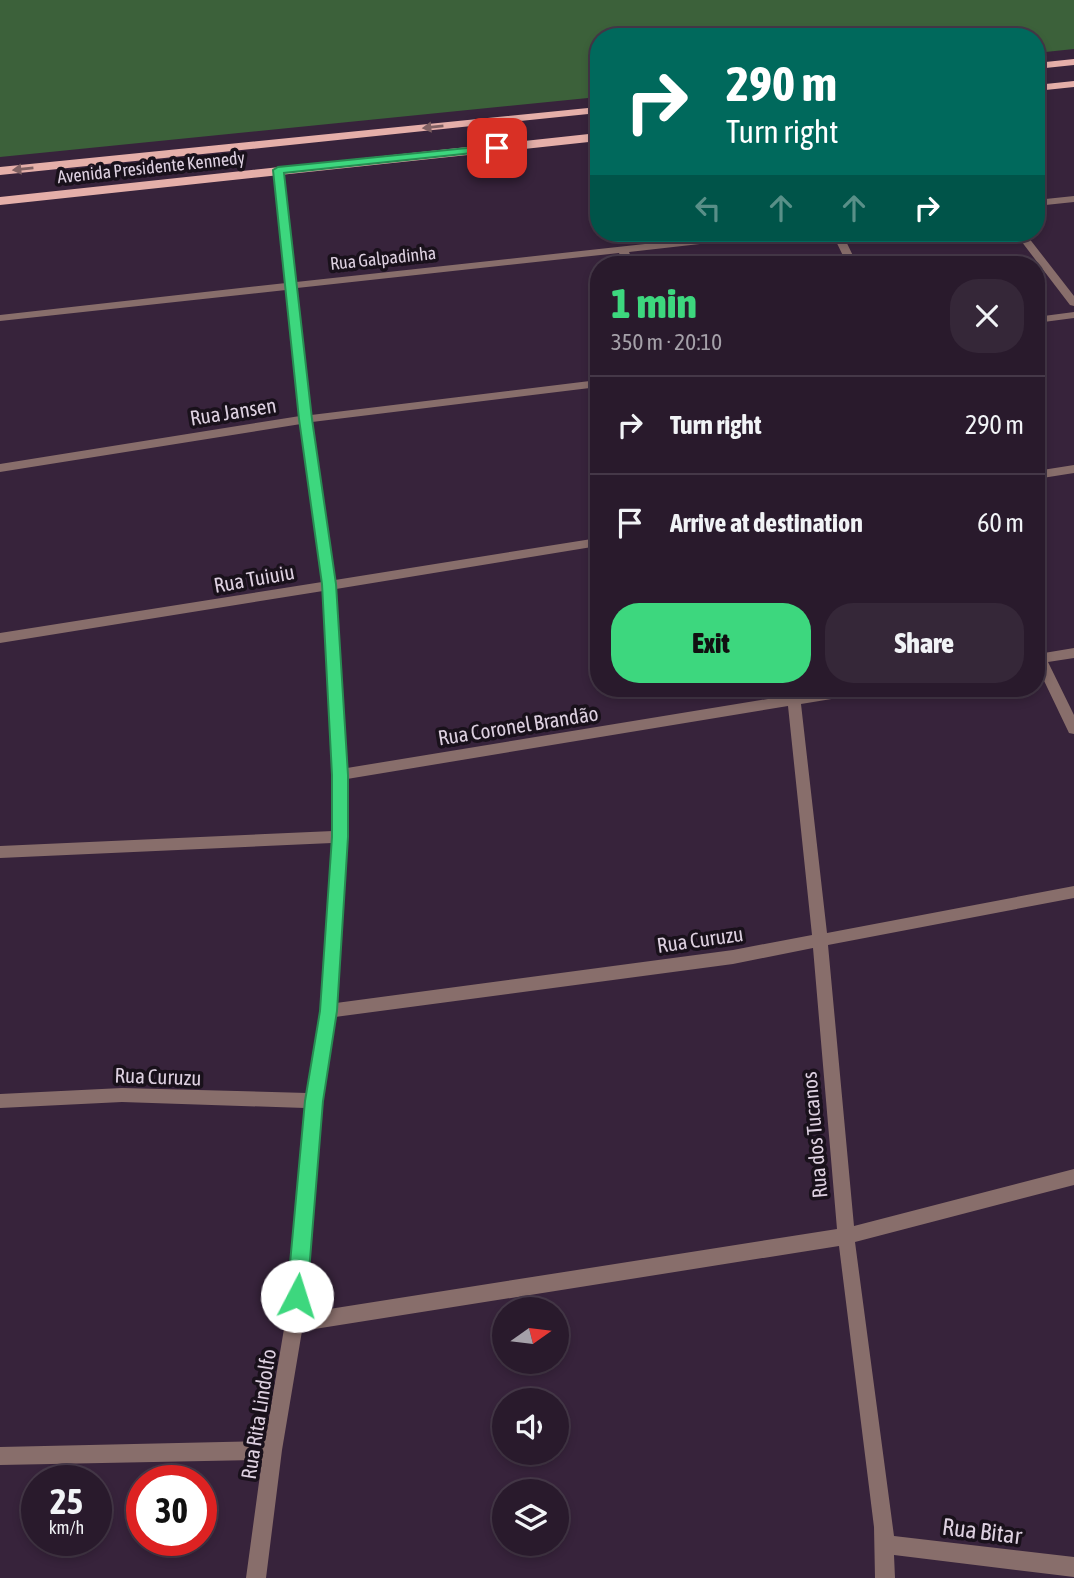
<!DOCTYPE html>
<meta charset="utf-8">
<style>
body{margin:0;font-family:"Asap Condensed",sans-serif;background:#352738;color:#f1f3f6;height:100vh;display:flex;flex-direction:column;font-size:26px;white-space:nowrap}
*{box-sizing:border-box;margin:0}
p{font-size:23px;color:#a5a1a9}
.icon{flex:none;width:38px;height:38px;fill:none;stroke:currentColor;stroke-width:2;stroke-linecap:round;stroke-linejoin:round}
.map{position:relative;flex:1;overflow:hidden}
.side{position:absolute;left:590px;top:256px;width:455px;height:441px;display:flex;flex-direction:column;background:#291a2c;border-radius:28px;box-shadow:0 4px 10px #0003,0 0 0 2px #453848}
.side>*{flex:none}
.banner{position:absolute;left:590px;top:28px;width:455px;height:214px;border-radius:28px;box-shadow:0 4px 10px #0003,0 0 0 2px #453848;background:#00695c;color:#fff;overflow:hidden}
.needle{width:46px;rotate:76deg}
.tools{position:absolute;left:492px;top:1297px;display:grid;gap:14px}
.tools a{display:grid;place-items:center;width:77px;height:77px;border-radius:50%;background:#291a2c;box-shadow:0 4px 10px #0003,0 0 0 2px #453848;font-size:35px}
.speed{position:absolute;left:21px;top:1465px;display:flex;gap:14px;font-size:35px;font-weight:700;text-align:center}
.speed>*{display:grid;place-content:center;width:91px;height:91px;border-radius:50%;background:#291a2c;box-shadow:0 4px 10px #0003,0 0 0 2px #453848;line-height:1}
.speed small{font-size:18px;font-weight:400}
.speed .limit{border:10px solid #d22;background:#fff;color:#111}
.pin{position:absolute;display:grid;place-items:center;width:60px;height:60px;color:#fff;margin:-30px;border-radius:14px;box-shadow:0 4px 10px #0006}
.me{position:absolute;width:77px;margin:-38px;rotate:5deg;stroke-linejoin:round;filter:drop-shadow(0 0 5px #0008)}
.turn{display:flex;align-items:center;gap:24px;height:147px;padding:0 21px;font-size:32px}
.turn .icon{width:91px;height:91px;stroke-width:2.5}
.turn b{display:block;font-size:49px;line-height:60px}
.lanes{display:flex;align-items:center;height:66px;padding:0 21px;background:#0003;justify-content:center;gap:35px;direction:ltr}
.lanes .off{opacity:.35}
.round{display:grid;place-items:center;flex:none;width:74px;height:74px;border-radius:28px;background:#352738}
.summary{display:flex;align-items:center;justify-content:space-between;height:119px;padding:0 21px}
h1{font-size:42px;font-weight:800;line-height:52px;color:#3dd77e}
.primary-button{display:flex;gap:14px;margin-top:auto;padding:14px 21px}
.primary-button a{flex:1;height:80px;border-radius:28px;background:#3dd77e;color:#111;font-size:28px;font-weight:800;line-height:80px;text-align:center}
.primary-button a+a{background:#352738;color:#f1f3f6}
ul{padding:0;list-style:none}
li{display:flex;align-items:center;gap:21px;height:98px;padding:0 21px;border-top:2px solid #453848}
li div{flex:1}
li b{display:block;font-size:26px}
li em{font-style:normal}
.map>svg:first-child{display:block}
.forest{fill:#3c613a}
.lines{fill:none;stroke-linecap:round;stroke-linejoin:round}
.street{fill:#886e6b;fill-rule:evenodd}
.primary{fill:#e5afa9;fill-rule:evenodd}
.oneway{fill:#7f6062}
.route{fill:#3dd77e;stroke:#288c52;stroke-width:2}
.labels{text-anchor:middle;dominant-baseline:central;stroke-width:7;stroke-linejoin:round;paint-order:stroke}
.far-street-label{font-size:18px;fill:#ddd0e0;stroke:#19111b}
.street-label{font-size:21px;fill:#ddd0e0;stroke:#19111b}
.near-street-label{font-size:24px;fill:#ddd0e0;stroke:#19111b}
</style>
<div class="map">
<svg width="1074" height="1578" viewBox="0 0 1074 1578">
<rect width="100%" height="100%" fill="#37233b"/>
<path class="forest" d="M0 0H1074V49L1036 53V37H598V97L0 157Z"/>
<g class="lines">
<path class="street" d="M278 167 283 170 296 282 746 233H776L771 236 629 252 634 264H624L619 253 297 288 311 415 598 380V387L312 422 335 580 598 538V546L336 589 347 768 786 696 782 688H796L798 694 839 688H875L873 692 868 693 801 704 827 933 1074 886V898L828 945 854 1226 1074 1169V1185L855 1242 894 1536 1074 1557V1577L894 1555 895 1578H875L874 1527 839 1246 302 1331 282 1450 266 1578H246L262 1460 0 1465V1447L265 1441 285 1323 305 1108 122 1102 0 1108V1094L122 1088 307 1093 320 1011 332 843 0 858V846L333 831V775L323 591 0 643V633L322 582 301 424 0 472V464L300 416 286 290 0 321V315L286 283 273 170ZM788 706 812 935 733 950 336 1003 347 837V779ZM813 948 837 1229 304 1313 322 1101 335 1017 733 964Z
M1074 196V202L1036 206V200Z
M832 233H842L857 264H847Z
M1015 233H1025L1074 296V306L1070 305Z
M1074 312V318L1036 323V317Z
M1074 465V473L1036 479V471Z
M1036 645 1041 647 1044 653 1074 648V658L1048 662 1074 715V734L1069 733 1036 664Z"/>
<path class="primary" d="M1074 59V65L1036 69V63Z
M1074 81V87L1036 91V85Z
M598 107V113L0 175V167Z
M598 133V141L0 205V197Z"/>
</g>
<defs><path id="oneway-solid" d="M-6-.8H1V-3.2L6.5 0L1 3.2V.8H-6Z" transform="scale(1.75)"/></defs>
<g class="oneway">
<use href="#oneway-solid" transform="translate(433 127) rotate(174)"/>
<use href="#oneway-solid" transform="translate(23 169) rotate(174)"/>
</g>
<path class="route" d="M497 145 503 148 501 150 284 173 312 419 336 584 348 775V837L337 1011 323 1101 307 1296 304 1303 297 1306 290 1303 287 1296 305 1101 320 1011 332 837V775L322 584 299 419 273 170 278 167Z"/>
<g class="labels">
<g class="far-street-label">
<text transform="translate(151 167) rotate(-6)">Avenida Presidente Kennedy</text>
<text transform="translate(383 258) rotate(-6)">Rua Galpadinha</text>
</g>
<g class="street-label">
<text transform="translate(233 411) rotate(-9)">Rua Jansen</text>
<text transform="translate(254 578) rotate(-10)">Rua Tuiuiu</text>
<text transform="translate(518 725) rotate(-9)">Rua Coronel Brandão</text>
<text transform="translate(700 939) rotate(-8)">Rua Curuzu</text>
<text transform="translate(158 1076) rotate(2)">Rua Curuzu</text>
<text transform="translate(814 1135) rotate(-95)">Rua dos Tucanos</text>
<text transform="translate(258 1414) rotate(-81)">Rua Rita Lindolfo</text>
</g>
<g class="near-street-label">
<text transform="translate(982 1531) rotate(7)">Rua Bitar</text>
</g>
</g>
</svg>
<div class="tools">
<a><svg class="needle" viewBox="-14 -14 28 28"><path d="M0-13l5 13h-10z" fill="#e53935"/><path d="M0 13l5-13h-10z" fill="#a5a1a9"/></svg></a>
<a><svg class="icon" aria-label="sound" viewBox="0 0 24 24"><path d="M4 9h4l5-4v14l-5-4H4zM17 9q2 3 0 6"/></svg></a>
<a><svg class="icon" aria-label="layers" viewBox="0 0 24 24"><path d="M12 4l9 5-9 5-9-5zM3 14l9 5 9-5"/></svg></a>
</div>
<div class="speed"><div>25<small>km/h</small></div><div class="limit">30</div></div>
<div class="pin" style="left:497px;top:148px;background:#d93025"><svg class="icon" aria-label="arrive" viewBox="0 0 24 24"><path d="M6 21V4h12l-3 4 3 4H6"/></svg></div>
<svg class="me" style="left:297px;top:1296px" viewBox="-20 -20 40 40"><circle r="19" fill="#fff"/><path d="M0-13L10 11 0 6-10 11z" fill="#3dd77e"/></svg>
<div class="banner">
<div class="turn"><svg class="icon" aria-label="right" viewBox="0 0 24 24"><path d="M7 20v-9h11M14 6l5 5-5 5"/></svg><div><b>290 m</b>Turn right</div></div>
<div class="lanes"><svg class="icon off" aria-label="left" viewBox="0 0 24 24"><path d="M17 20v-9H6M10 6l-5 5 5 5"/></svg><svg class="icon off" aria-label="ahead" viewBox="0 0 24 24"><path d="M12 20V5M6 11l6-6 6 6"/></svg><svg class="icon off" aria-label="ahead" viewBox="0 0 24 24"><path d="M12 20V5M6 11l6-6 6 6"/></svg><svg class="icon" aria-label="right" viewBox="0 0 24 24"><path d="M7 20v-9h11M14 6l5 5-5 5"/></svg></div>
</div>
<section class="side">
<div class="summary"><div><h1>1 min</h1><p>350 m · 20:10</p></div><a class="round"><svg class="icon" aria-label="close" viewBox="0 0 24 24"><path d="M6 6l12 12M18 6L6 18"/></svg></a></div>
<ul>
<li><svg class="icon" aria-label="right" viewBox="0 0 24 24"><path d="M7 20v-9h11M14 6l5 5-5 5"/></svg><div><b>Turn right</b></div><em>290 m</em></li>
<li><svg class="icon" aria-label="arrive" viewBox="0 0 24 24"><path d="M6 21V4h12l-3 4 3 4H6"/></svg><div><b>Arrive at destination</b></div><em>60 m</em></li>
</ul>
<div class="primary-button"><a>Exit</a><a>Share</a></div>
</section>
</div>
